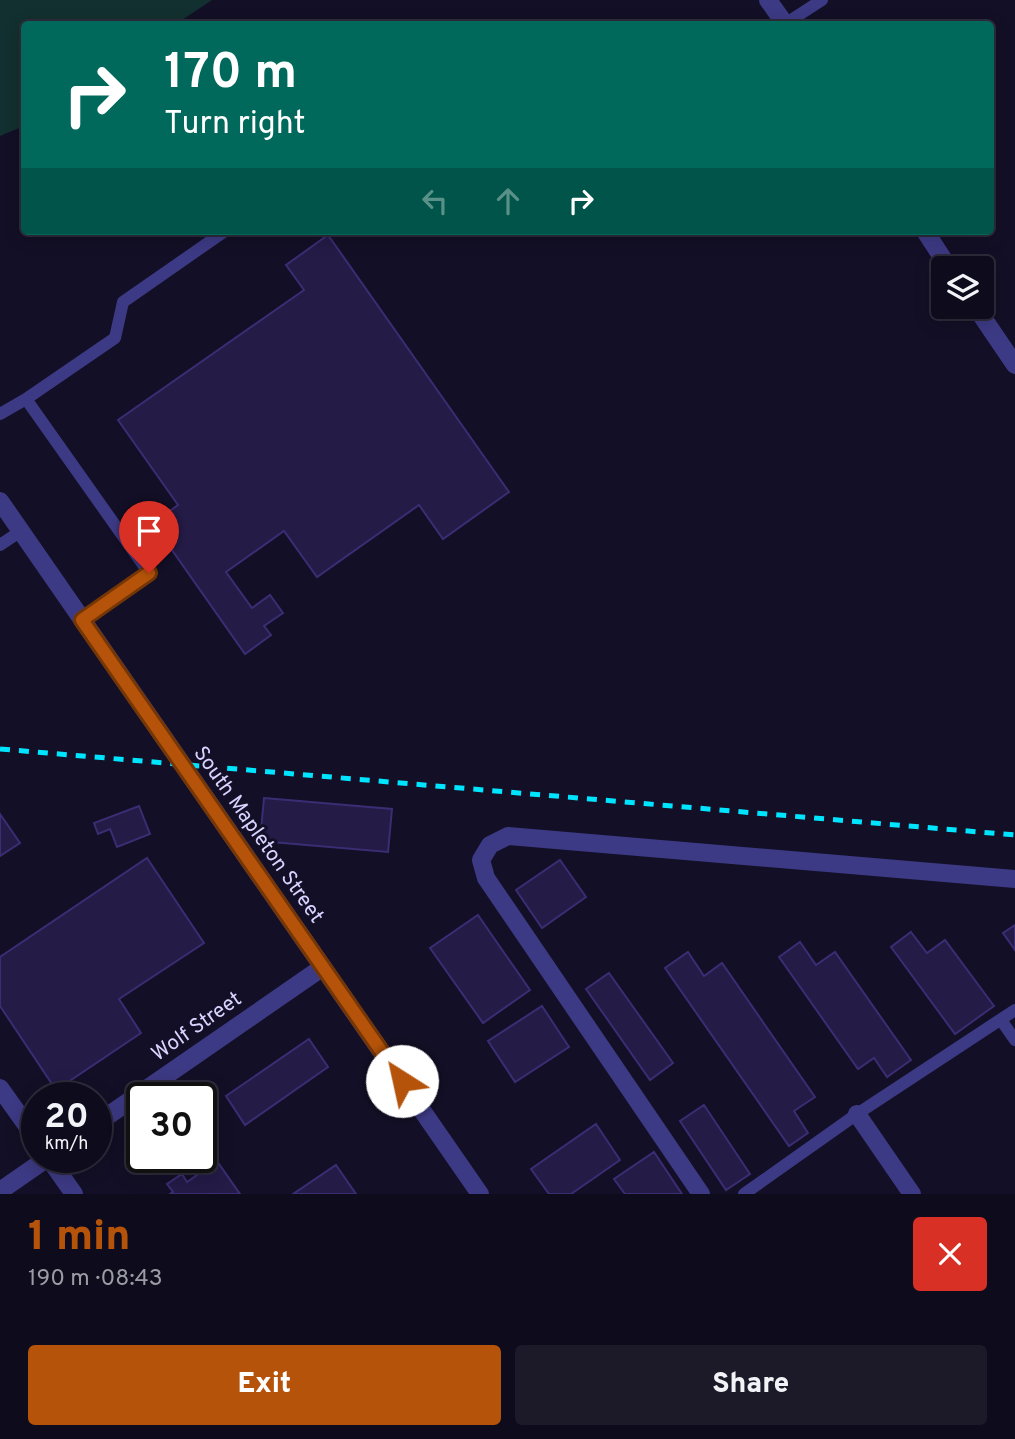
<!DOCTYPE html>
<meta charset="utf-8">
<style>
body{margin:0;font-family:Overpass,sans-serif;background:#1c1929;color:#f1f3f6;height:100vh;display:flex;flex-direction:column;font-size:26px;white-space:nowrap}
*{box-sizing:border-box;margin:0}
p{font-size:23px;color:#9b9ba3}
.icon{flex:none;width:38px;height:38px;fill:none;stroke:currentColor;stroke-width:2;stroke-linecap:round;stroke-linejoin:round}
.map{position:relative;height:1194px;overflow:hidden}
.details{display:flex;flex-direction:column;background:#0e0b1c;flex:1}
.details>*{flex:none}
.hud{position:absolute;left:21px;top:21px;width:973px;height:214px;border-radius:7px;box-shadow:0 4px 18px #0003,0 0 0 2px #2e2b3b;background:#00695c;color:#fff;overflow:hidden}
.fabs{position:absolute;left:931px;top:256px;display:grid;gap:14px}
.fabs a{display:grid;place-items:center;width:63px;height:63px;border-radius:7px;background:#0e0b1c;box-shadow:0 4px 18px #0003,0 0 0 2px #2e2b3b;font-size:35px}
.speed{position:absolute;left:21px;top:1082px;display:flex;gap:14px;font-size:35px;font-weight:700;text-align:center}
.speed>*{display:grid;place-content:center;width:91px;height:91px;border-radius:50%;background:#0e0b1c;box-shadow:0 4px 18px #0003,0 0 0 2px #2e2b3b;line-height:1}
.speed small{font-size:18px;font-weight:400}
.speed .limit{border:4px solid #111;border-radius:10px;background:#fff;color:#111}
.pin{position:absolute;display:grid;place-items:center;width:60px;height:60px;color:#fff;margin:-72px -30px;border-radius:50% 50% 50% 0;rotate:-45deg;box-shadow:0 0 7px #0007}
.pin .icon{rotate:45deg}
.me{position:absolute;width:77px;margin:-38px;rotate:325deg;stroke-linejoin:round;filter:drop-shadow(0 0 5px #0008)}
.turn{display:flex;align-items:center;gap:24px;height:147px;padding:0 28px;font-size:32px}
.turn .icon{width:91px;height:91px;stroke-width:2.5}
.turn b{display:block;font-size:49px;line-height:60px}
.lanes{display:flex;align-items:center;height:66px;padding:0 28px;background:#0003;justify-content:center;gap:35px;direction:ltr}
.lanes .off{opacity:.35}
.round{display:grid;place-items:center;flex:none;width:74px;height:74px;border-radius:7px;background:#1c1929}
.overview{display:flex;align-items:center;justify-content:space-between;height:119px;padding:0 28px}
h1{font-size:42px;font-weight:800;line-height:52px;color:#b45309}
.cta{display:flex;gap:14px;margin-top:auto;padding:14px 28px}
.cta a{flex:1;height:80px;border-radius:7px;background:#b45309;color:#fff;font-size:28px;font-weight:800;line-height:80px;text-align:center}
.cta a+a{background:#1c1929;color:#f1f3f6}
.map>svg:first-child{display:block}
.green{fill:#12302f}
.building{fill:#241b47;stroke:#3b2d73;stroke-width:2}
.lines{fill:none;stroke-linecap:round;stroke-linejoin:round}
.service{stroke:#3d3a85;stroke-width:12}
.minor{stroke:#3d3a85;stroke-width:18}
.rail{stroke:#00e5ff;stroke-width:5;stroke-dasharray:10 9;stroke-linecap:butt}
.route-casing{stroke:#753606;stroke-width:18}
.route{stroke:#b45309;stroke-width:12}
.labels{text-anchor:middle;dominant-baseline:central;stroke-width:6;stroke-linejoin:round;paint-order:stroke}
.street-label{font-size:21px;fill:#d9d4ff;stroke:#130f26}
</style>
<div class="map">
<svg width="1015" height="1194" viewBox="0 0 1015 1194">
<rect width="100%" height="100%" fill="#130f26"/>
<path class="green" d="M0 0H212L176 24H24V126L0 136Z"/>
<path class="building" d="M328 235 509 492 443 539 419 505 317 577 284 531 226 572 252 608 270 595 283 613 264 626 271 635 245 654 153 523 178 505 118 420 304 290 286 265Z
M264 798 392 809 388 852 260 841Z
M139 806 150 834 117 847 110 829 98 834 94 823Z
M0 814 20 843 0 856Z
M147 858 204 943 119 999 141 1033 56 1090 0 1006V957Z
M560 860 586 897 542 928 516 890Z
M478 915 530 990 483 1023 430 948Z
M1015 925V950L1003 933Z
M911 932 927 953 945 940 994 1006 955 1034 891 947Z
M800 942 816 965 835 952 911 1060 887 1077 874 1058 858 1069 779 957Z
M688 952 704 976 722 963 815 1097 794 1111 808 1133 789 1146 665 968Z
M609 973 673 1063 650 1080 586 989Z
M542 1006 569 1047 515 1082 488 1041Z
M309 1039 328 1067 245 1125 226 1096Z
M704 1105 750 1174 726 1190 680 1121Z
M596 1124 620 1160 571 1194H549L531 1169Z
M654 1152 682 1194H625L614 1179Z
M217 1161 240 1194H170L173 1192 167 1184 182 1174 187 1182Z
M336 1165 356 1194H293Z"/>
<g class="lines">
<path class="service" d="M785 24 822 0
M26 399 115 338 123 302 225 231
M0 414 26 399 149 573 82 620
M0 545 21 531
M1001 1020 1015 1040
M744 1194 857 1114 1015 1010"/>
<path class="minor" d="M768 0 785 24
M925 231 949 268
M975 306 1015 365
M0 501 480 1194
M0 1088 37 1140
M857 1114 912 1194
M96 1124 323 967
M48 1157 74 1194
M0 1191 49 1157
M701 1194 486 878 481 860 490 845 508 836 1015 879"/>
<path class="rail" d="M0 749 1015 835"/>
</g>
<g class="lines">
<g class="route-casing">
<path id="route" d="M149 573 82 620 402 1081"/>
</g>
<use href="#route" class="route"/>
</g>
<g class="labels">
<g class="street-label">
<text transform="translate(258 835) rotate(55)">South Mapleton Street</text>
<text transform="translate(197 1027) rotate(-35)">Wolf Street</text>
</g>
</g>
</svg>
<div class="fabs">
<a><svg class="icon" aria-label="layers" viewBox="0 0 24 24"><path d="M12 4l9 5-9 5-9-5zM3 14l9 5 9-5"/></svg></a>
</div>
<div class="speed"><div>20<small>km/h</small></div><div class="limit">30</div></div>
<div class="pin" style="left:149px;top:573px;background:#d93025"><svg class="icon" aria-label="arrive" viewBox="0 0 24 24"><path d="M6 21V4h12l-3 4 3 4H6"/></svg></div>
<svg class="me" style="left:402px;top:1081px" viewBox="-20 -20 40 40"><circle r="19" fill="#fff"/><path d="M0-13L10 11 0 6-10 11z" fill="#b45309"/></svg>
<div class="hud">
<div class="turn"><svg class="icon" aria-label="right" viewBox="0 0 24 24"><path d="M7 20v-9h11M14 6l5 5-5 5"/></svg><div><b>170 m</b>Turn right</div></div>
<div class="lanes"><svg class="icon off" aria-label="left" viewBox="0 0 24 24"><path d="M17 20v-9H6M10 6l-5 5 5 5"/></svg><svg class="icon off" aria-label="ahead" viewBox="0 0 24 24"><path d="M12 20V5M6 11l6-6 6 6"/></svg><svg class="icon" aria-label="right" viewBox="0 0 24 24"><path d="M7 20v-9h11M14 6l5 5-5 5"/></svg></div>
</div>
</div>
<section class="details">
<div class="overview"><div><h1>1 min</h1><p>190 m · 08:43</p></div><a class="round" style="background:#d93025;color:#fff"><svg class="icon" aria-label="close" viewBox="0 0 24 24"><path d="M6 6l12 12M18 6L6 18"/></svg></a></div>
<div class="cta"><a>Exit</a><a>Share</a></div>
</section>
